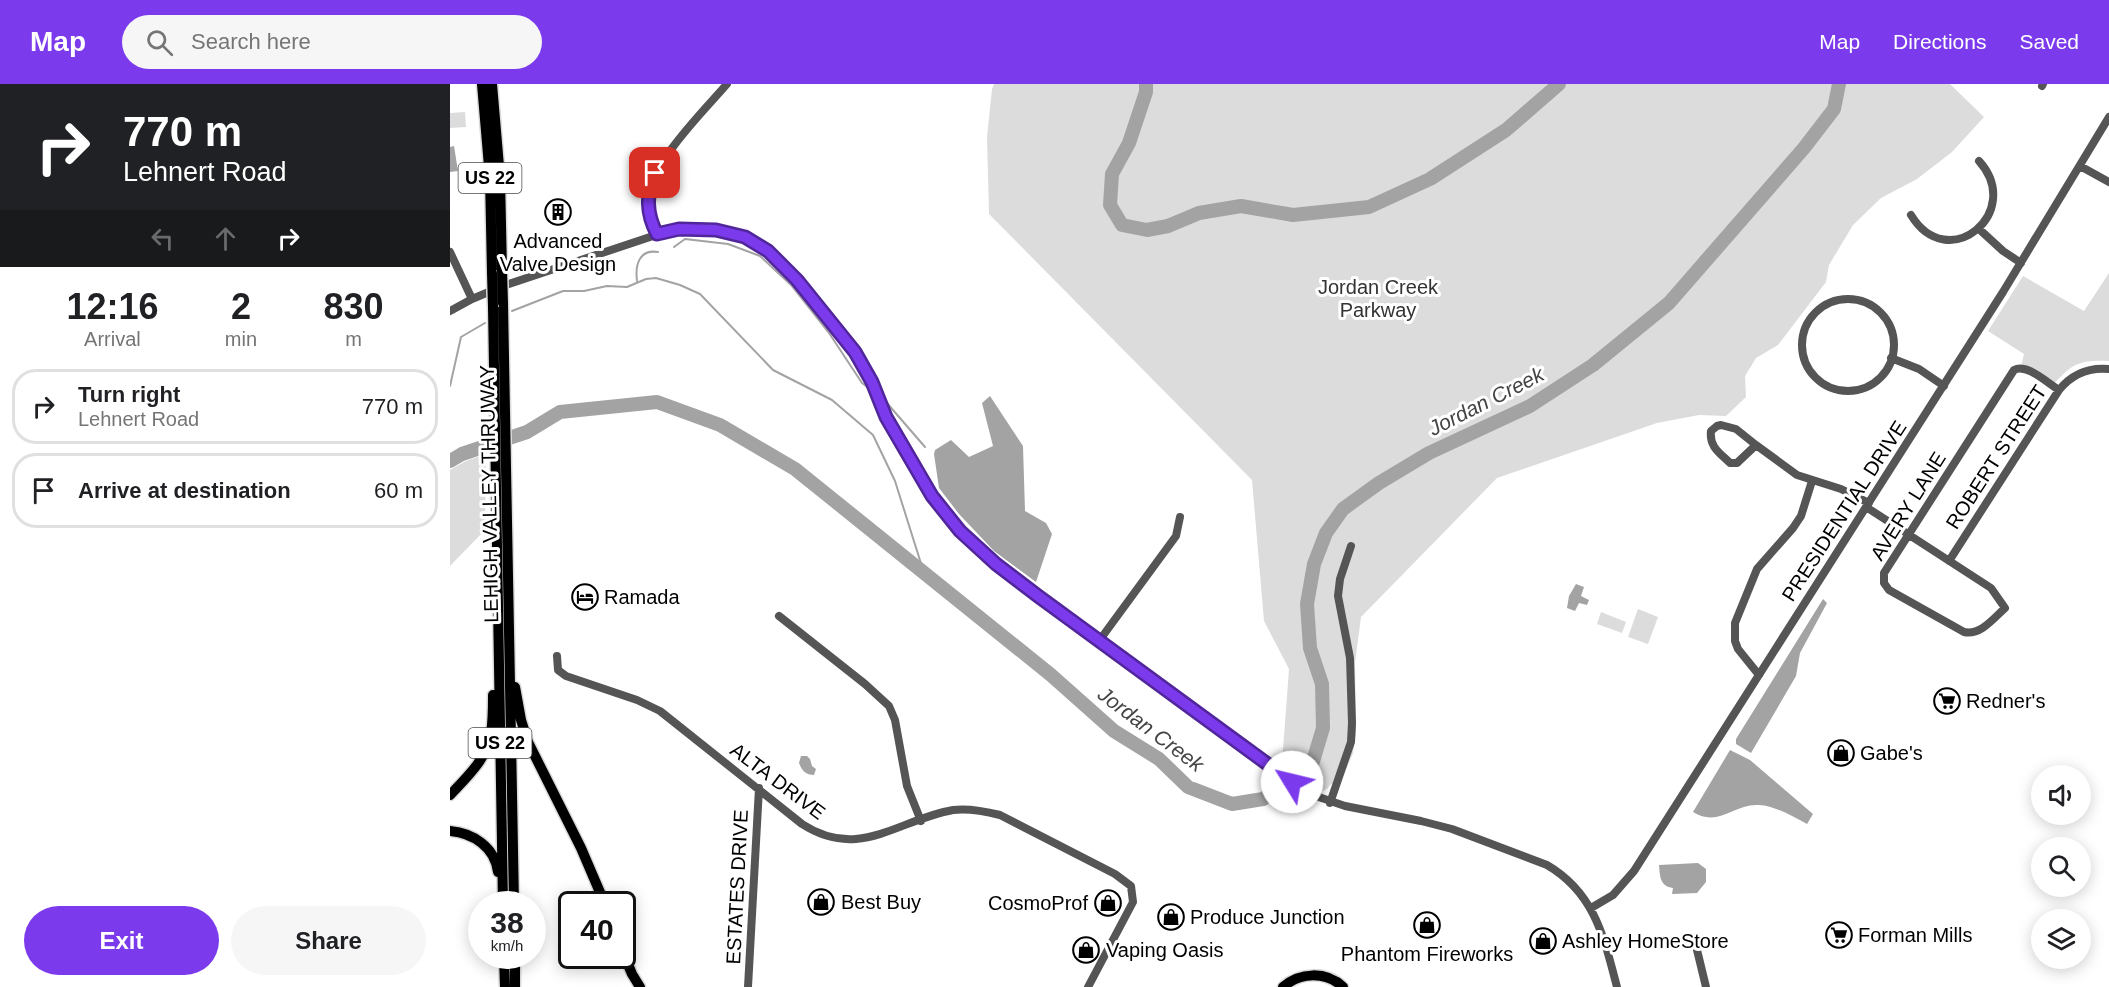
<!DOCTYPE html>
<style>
body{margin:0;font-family:Arial,sans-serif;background:#f6f6f6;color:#202124;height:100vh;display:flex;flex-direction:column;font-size:22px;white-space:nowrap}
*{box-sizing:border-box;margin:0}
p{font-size:20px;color:#757577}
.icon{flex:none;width:33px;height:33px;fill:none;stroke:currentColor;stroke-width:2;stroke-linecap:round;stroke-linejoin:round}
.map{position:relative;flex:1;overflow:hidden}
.drawer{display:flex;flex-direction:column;background:#fff;width:450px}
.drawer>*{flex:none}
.hud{background:#202124;color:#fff;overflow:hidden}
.fabs{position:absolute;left:1581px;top:681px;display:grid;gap:12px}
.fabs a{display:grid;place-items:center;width:60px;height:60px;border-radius:50%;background:#fff;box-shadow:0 3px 15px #0003;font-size:30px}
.speed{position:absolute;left:18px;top:807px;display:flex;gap:12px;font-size:30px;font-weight:700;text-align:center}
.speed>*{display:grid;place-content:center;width:78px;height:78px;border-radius:50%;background:#fff;box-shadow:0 3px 15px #0003;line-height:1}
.speed small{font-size:15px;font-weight:400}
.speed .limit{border:3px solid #111;border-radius:9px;background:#fff;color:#111}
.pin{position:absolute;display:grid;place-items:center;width:51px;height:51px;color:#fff;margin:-26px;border-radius:12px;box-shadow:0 3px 9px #0006}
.me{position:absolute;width:66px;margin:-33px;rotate:306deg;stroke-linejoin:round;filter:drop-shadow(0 0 4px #0008)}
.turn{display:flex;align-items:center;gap:21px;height:126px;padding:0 24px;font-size:27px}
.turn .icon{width:78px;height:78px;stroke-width:2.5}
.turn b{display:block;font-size:42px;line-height:51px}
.lanes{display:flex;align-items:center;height:57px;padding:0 24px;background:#0003;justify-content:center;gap:30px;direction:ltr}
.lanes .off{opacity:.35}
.eta{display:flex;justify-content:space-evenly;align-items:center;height:102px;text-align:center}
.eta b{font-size:36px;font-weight:600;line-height:42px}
.cta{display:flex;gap:12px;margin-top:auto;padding:12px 24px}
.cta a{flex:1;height:69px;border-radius:36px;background:#7c3aed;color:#fff;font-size:24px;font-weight:600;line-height:69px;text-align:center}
.cta a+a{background:#f6f6f6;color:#202124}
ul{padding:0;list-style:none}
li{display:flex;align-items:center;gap:18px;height:75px;margin:0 12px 9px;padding:0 12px;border:3px solid #e0e0e0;border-radius:24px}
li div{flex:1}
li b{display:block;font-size:22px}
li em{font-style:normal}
header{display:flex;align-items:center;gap:36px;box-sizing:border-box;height:84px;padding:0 30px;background:#7c3aed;color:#fff}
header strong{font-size:28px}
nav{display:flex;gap:33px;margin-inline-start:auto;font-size:21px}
.search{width:420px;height:54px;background:#f6f6f6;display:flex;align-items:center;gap:15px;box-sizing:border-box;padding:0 21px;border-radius:33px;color:#757577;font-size:22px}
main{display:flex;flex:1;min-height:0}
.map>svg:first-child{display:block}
.green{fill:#dcdcdc}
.water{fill:#a3a3a3}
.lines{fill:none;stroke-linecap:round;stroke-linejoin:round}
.stream{stroke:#a3a3a3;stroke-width:2}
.river{stroke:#a3a3a3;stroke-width:14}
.highway-casing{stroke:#dbdbdb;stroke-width:13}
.minor{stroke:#555;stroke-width:8}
.highway{stroke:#000;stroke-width:10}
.highway-bridge-casing{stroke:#dbdbdb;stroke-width:13;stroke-linecap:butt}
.highway-bridge{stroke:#000;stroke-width:10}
.route-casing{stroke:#51269a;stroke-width:15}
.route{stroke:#7c3aed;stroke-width:10}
.labels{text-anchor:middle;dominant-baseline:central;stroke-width:6;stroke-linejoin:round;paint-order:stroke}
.shield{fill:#fff;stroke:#4c4c4c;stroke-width:1.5}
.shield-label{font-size:18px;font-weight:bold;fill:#000}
.poi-label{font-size:20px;fill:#000;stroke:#fff;text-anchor:start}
.park-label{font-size:20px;fill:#333;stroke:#fff}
.street-label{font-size:20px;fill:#000;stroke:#fff}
.water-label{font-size:21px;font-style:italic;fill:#444;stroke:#fff}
</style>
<header>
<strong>Map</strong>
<div class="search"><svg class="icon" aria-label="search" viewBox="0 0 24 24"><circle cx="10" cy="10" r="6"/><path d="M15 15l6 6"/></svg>Search here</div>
<nav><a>Map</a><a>Directions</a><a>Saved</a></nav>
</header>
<main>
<section class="drawer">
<div class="hud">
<div class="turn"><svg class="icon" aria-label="right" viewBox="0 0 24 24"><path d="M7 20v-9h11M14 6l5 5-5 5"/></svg><div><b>770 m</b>Lehnert Road</div></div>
<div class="lanes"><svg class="icon off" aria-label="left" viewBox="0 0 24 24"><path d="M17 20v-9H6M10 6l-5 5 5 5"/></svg><svg class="icon off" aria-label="ahead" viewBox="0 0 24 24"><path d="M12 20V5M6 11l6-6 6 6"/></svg><svg class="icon" aria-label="right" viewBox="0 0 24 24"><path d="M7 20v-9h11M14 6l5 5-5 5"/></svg></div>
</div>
<div class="eta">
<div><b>12:16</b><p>Arrival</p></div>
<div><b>2</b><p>min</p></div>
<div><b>830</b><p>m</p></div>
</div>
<ul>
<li><svg class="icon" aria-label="right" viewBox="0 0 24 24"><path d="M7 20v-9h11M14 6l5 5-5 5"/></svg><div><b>Turn right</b><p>Lehnert Road</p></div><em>770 m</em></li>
<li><svg class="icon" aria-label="arrive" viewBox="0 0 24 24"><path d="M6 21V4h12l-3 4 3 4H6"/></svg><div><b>Arrive at destination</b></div><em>60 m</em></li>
</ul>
<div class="cta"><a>Exit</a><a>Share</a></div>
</section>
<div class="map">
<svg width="1659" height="903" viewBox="0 0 1659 903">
<rect width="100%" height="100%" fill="#fff"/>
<path class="green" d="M544 0H1500L1534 33 1502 68 1467 95 1431 114 1403 141 1379 181 1376 198 1328 261 1306 274 1295 292 1296 313 1276 332 1249 331 1207 339 1047 394 911 533 905 579 906 649 903 669 889 702 881 700 877 705 872 707 832 679 839 585 814 537 802 396 539 130 537 53 542 5Z
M15 28 16 43 0 44V29Z
M1659 189V277C1628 276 1622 280 1602 302L1571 283 1574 270 1538 247 1573 192 1634 227Z
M36 370 35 446 0 482V386L16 377Z
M1188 525 1208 533 1198 560 1178 553Z
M1151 528 1176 538 1172 549 1147 540Z"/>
<path class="water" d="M4 62 8 87 0 88V63Z
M540 312 573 362 575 427 596 439 602 450 586 498 544 467 509 430 489 404 484 370 485 366 501 356 519 373 543 362 532 319Z
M1126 500 1134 503 1131 512 1139 516 1137 521 1129 519 1125 527 1117 524 1119 512Z
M1373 515 1377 519 1350 569 1346 592 1301 669 1286 660V655Z
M1280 666 1300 676 1363 730 1357 740C1343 733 1326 722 1309 721 1284 719 1269 744 1243 728Z
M351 672H357L360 675 362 682 366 685 364 691C356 691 352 687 349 679Z
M1248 779 1256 785V798L1247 809 1222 810 1223 804C1210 802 1210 793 1209 781Z"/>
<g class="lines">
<path class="stream" d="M224 163 235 155 278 160 310 172 341 201 379 249 412 299 420 305
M187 197C185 181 189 165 208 168
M62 227 113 207H134L157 202 177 203 196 195 206 194 230 201 250 210 323 286 382 316 423 351 445 397 474 489
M0 302 11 253 35 239
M430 311 475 363"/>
<path class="river" d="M696 0V8L679 59 662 90 660 121 672 141 697 146 718 142 749 129 791 122 843 131 919 123 980 95 1056 46 1109 0
M0 377 12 370 77 348 110 328 207 318 270 341 345 385 601 591 664 647 709 675 738 703 782 720 813 715 861 684 873 644 872 600 860 564 857 520 864 480 876 449 893 425 929 399 979 369 1080 322 1143 281 1219 219 1354 64 1384 25 1389 0"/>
<g class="highway-casing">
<path id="highway" d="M32 0 40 94 42 189
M42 0 50 94 52 186
M53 219 64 820
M43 223 53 820
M65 603 71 636 78 658 131 764 155 820
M0 711C16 694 38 674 41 649 43 637 43 624 43 611
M0 747C23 749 45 763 48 788
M172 866 182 890 190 903
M54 872 55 903
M65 872V903
M833 903C850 888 876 887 893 903"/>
</g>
<path class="minor" d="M1592 2 1593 0
M1630 82 1659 98
M1461 131C1498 192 1575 128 1529 77
M1529 145 1553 167 1571 179
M207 150C202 140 198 130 198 119 197 82 253 28 277 0
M0 168 22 215
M1352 261a46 46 0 1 1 92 0a46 46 0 1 1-92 0Z
M0 227 22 215 53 202 218 147 266 146 295 153 318 167 333 181 395 254 414 283 437 333 482 412 510 446 533 469 766 644 863 711 895 722 971 737 1002 745 1097 781C1145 809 1154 854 1167 903
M1441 274 1469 285 1494 302
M1271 341 1286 345 1306 361 1287 379H1280C1270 369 1259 363 1261 347L1267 342Z
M1306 361 1347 391 1391 405 1419 419
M1416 423 1541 504 1555 524C1544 534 1530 552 1514 548L1439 506 1434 499V489L1564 286C1577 279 1597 299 1609 306
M1499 477 1609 306C1622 290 1638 283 1659 285
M329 532 415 600 439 622 445 636 457 702 471 737
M649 557 726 452 730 433
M107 572 108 586 116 592 187 616 210 627 352 740C409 777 447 736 503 726 519 724 534 727 550 731L665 790 681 802 683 818 638 903
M1309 591 1288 565 1285 557V539L1307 485 1343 444 1351 432 1362 397
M880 719 901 658 902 639 900 574 888 512 890 495 901 462
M1141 824 1163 811 1184 787 1553 208 1659 33
M1247 866 1256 903
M298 903 309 704"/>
<use href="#highway" class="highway"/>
<g class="highway-bridge-casing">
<path id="highway-bridge" d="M52 186 53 219
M42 189 43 223"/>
</g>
<use href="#highway-bridge" class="highway-bridge"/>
</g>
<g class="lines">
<g class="route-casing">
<path id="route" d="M205 89C196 111 196 129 207 150L229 145 266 146 295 153 318 167 347 196 405 268 422 298 436 333 482 412 510 447 546 480 588 512 842 698"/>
</g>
<use href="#route" class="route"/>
</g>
<defs>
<g id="building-ring" transform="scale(1.35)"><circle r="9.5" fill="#fff" stroke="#000" stroke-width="1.5"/><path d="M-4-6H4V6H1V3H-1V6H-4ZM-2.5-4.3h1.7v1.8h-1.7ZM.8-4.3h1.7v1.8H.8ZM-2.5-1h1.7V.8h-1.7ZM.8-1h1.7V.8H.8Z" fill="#000"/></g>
<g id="hotel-ring" transform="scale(1.35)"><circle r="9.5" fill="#fff" stroke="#000" stroke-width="1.5"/><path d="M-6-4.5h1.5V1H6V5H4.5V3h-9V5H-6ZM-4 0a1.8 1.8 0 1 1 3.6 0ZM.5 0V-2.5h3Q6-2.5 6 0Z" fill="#000"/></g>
<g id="supermarket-ring" transform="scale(1.35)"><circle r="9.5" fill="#fff" stroke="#000" stroke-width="1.5"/><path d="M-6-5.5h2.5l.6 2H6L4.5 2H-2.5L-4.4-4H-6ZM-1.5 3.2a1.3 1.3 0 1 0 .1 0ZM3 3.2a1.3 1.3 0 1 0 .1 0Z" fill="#000"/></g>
<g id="shop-ring" transform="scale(1.35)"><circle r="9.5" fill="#fff" stroke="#000" stroke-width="1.5"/><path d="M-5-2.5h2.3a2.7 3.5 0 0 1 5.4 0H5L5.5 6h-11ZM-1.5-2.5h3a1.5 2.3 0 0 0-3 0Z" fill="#000"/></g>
</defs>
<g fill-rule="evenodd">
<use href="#building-ring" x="108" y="128"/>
<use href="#hotel-ring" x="135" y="513"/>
<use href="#supermarket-ring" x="1497" y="617"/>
<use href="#shop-ring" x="1391" y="669"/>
<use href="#shop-ring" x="371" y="818"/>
<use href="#shop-ring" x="658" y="819"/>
<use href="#shop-ring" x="721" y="833"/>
<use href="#shop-ring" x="977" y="841"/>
<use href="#supermarket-ring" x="1389" y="851"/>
<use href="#shop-ring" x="1093" y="857"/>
<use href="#shop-ring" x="636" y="866"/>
</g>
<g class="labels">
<g class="shield">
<rect x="8.5" y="79" width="63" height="30" rx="4.5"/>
<rect x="18.5" y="644" width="63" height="30" rx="4.5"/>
</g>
<g class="shield-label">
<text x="40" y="94">US 22</text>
<text x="50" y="659">US 22</text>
</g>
<g class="poi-label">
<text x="108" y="157" text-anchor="middle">Advanced<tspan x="108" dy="23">Valve Design</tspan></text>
<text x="154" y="513">Ramada</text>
<text x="1516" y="617">Redner's</text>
<text x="1410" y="669">Gabe's</text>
<text x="391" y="818">Best Buy</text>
<text x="638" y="819" text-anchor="end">CosmoProf</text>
<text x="740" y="833">Produce Junction</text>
<text x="1408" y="851">Forman Mills</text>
<text x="1112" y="857">Ashley HomeStore</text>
<text x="656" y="866">Vaping Oasis</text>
<text x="977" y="870" text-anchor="middle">Phantom Fireworks</text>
</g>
<g class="park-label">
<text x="928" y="203">Jordan Creek<tspan x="928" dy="23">Parkway</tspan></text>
</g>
<g class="street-label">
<text transform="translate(1546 373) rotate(-57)">ROBERT STREET</text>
<text transform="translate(39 410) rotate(-91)">LEHIGH VALLEY THRUWAY</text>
<text transform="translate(1458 422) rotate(-58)">AVERY LANE</text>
<text transform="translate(1394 427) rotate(-57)">PRESIDENTIAL DRIVE</text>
<text transform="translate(328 697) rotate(37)">ALTA DRIVE</text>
<text transform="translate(287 803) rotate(-87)">ESTATES DRIVE</text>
</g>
<g class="water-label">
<text transform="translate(1036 317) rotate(-27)">Jordan Creek</text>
<text transform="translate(701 645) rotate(37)">Jordan Creek</text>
</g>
</g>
</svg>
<div class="fabs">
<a><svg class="icon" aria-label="sound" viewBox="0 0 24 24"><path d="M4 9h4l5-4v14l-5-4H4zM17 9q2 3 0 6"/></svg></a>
<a><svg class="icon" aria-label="search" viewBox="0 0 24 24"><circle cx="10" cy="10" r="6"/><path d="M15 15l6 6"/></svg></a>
<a><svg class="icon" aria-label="layers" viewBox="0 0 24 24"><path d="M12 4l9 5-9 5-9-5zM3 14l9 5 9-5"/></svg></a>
</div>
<div class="speed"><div>38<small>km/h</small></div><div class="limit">40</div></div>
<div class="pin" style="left:205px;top:89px;background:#d93025"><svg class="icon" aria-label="arrive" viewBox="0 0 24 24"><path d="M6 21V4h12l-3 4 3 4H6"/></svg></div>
<svg class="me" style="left:842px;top:698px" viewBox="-20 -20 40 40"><circle r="19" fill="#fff"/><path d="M0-13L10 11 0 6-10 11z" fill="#7c3aed"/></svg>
</div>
</main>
